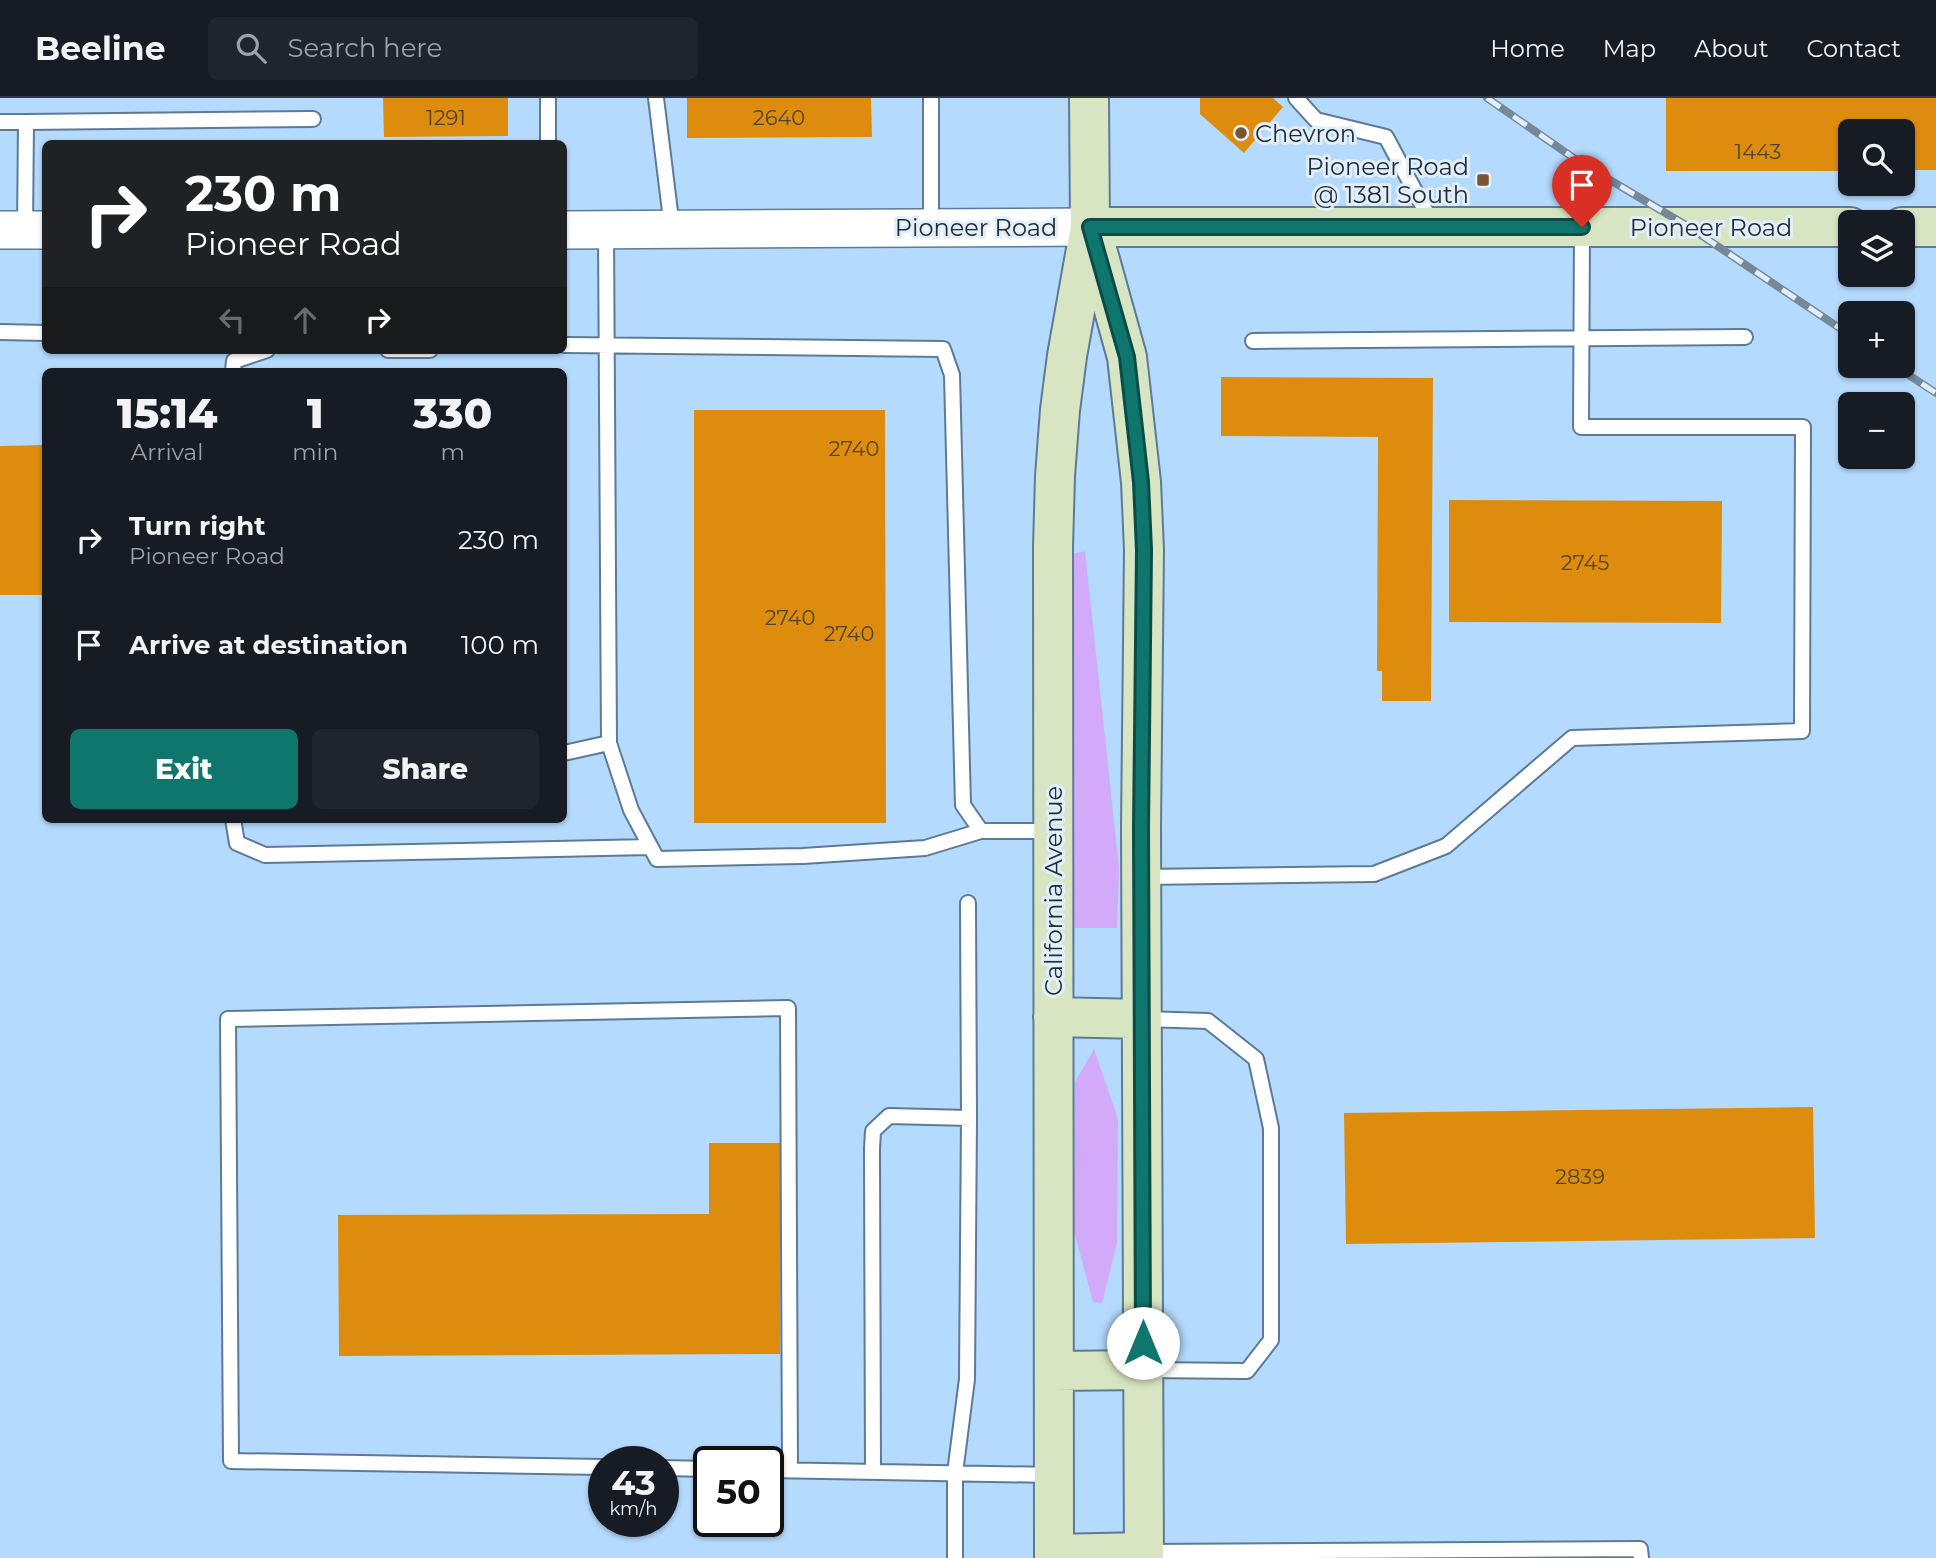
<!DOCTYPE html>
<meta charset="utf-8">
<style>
body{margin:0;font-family:Montserrat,sans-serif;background:#20242c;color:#f1f3f6;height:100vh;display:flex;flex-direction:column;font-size:26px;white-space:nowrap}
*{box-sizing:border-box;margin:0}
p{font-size:23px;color:#9ea1a6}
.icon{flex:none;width:38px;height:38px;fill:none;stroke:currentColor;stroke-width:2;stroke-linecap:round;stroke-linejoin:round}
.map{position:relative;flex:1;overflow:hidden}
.panel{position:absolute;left:42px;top:270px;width:525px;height:455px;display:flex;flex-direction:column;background:#171b24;border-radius:10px;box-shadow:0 2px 5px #0004}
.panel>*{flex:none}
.hud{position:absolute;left:42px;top:42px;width:525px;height:214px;border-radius:10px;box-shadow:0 2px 5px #0004;background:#202124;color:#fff;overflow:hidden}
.tools{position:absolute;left:1838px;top:21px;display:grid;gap:14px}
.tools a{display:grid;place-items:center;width:77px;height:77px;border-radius:10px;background:#171b24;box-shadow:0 2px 5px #0004;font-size:35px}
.speed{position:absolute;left:588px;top:1348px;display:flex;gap:14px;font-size:35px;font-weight:700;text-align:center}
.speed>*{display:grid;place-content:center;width:91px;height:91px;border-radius:50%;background:#171b24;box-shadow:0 2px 5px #0004;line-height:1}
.speed small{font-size:18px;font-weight:400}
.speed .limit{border:4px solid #111;border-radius:10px;background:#fff;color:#111}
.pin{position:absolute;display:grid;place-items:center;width:60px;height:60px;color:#fff;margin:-72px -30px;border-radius:50% 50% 50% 0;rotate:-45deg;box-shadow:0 0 7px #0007}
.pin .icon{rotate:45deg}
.me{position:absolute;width:77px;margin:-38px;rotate:0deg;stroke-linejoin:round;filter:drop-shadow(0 0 5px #0008)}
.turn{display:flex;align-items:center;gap:24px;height:147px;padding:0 28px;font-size:32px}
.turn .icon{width:91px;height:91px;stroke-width:2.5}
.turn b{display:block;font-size:49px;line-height:60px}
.lanes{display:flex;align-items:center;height:66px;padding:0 28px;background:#0003;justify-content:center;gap:35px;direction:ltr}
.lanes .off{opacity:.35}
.eta{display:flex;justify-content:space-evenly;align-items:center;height:119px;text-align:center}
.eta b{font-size:42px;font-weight:800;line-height:49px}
.cta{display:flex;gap:14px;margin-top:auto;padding:14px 28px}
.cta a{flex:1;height:80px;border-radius:10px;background:#0f766e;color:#fff;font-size:28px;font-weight:800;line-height:80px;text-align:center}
.cta a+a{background:#20242c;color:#f1f3f6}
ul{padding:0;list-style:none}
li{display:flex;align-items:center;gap:21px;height:105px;padding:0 28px}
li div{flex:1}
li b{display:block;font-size:26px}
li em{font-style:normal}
header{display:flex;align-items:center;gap:42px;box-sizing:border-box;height:98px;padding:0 35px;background:#171b24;border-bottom:2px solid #363941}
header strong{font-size:33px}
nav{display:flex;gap:38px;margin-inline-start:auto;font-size:24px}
.search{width:490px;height:63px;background:#20242c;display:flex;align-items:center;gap:18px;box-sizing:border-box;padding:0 24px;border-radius:10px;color:#9ea1a6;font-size:26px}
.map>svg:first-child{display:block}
.built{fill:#b4dafe;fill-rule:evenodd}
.green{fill:#d3a9fa}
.building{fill:#de8c0d}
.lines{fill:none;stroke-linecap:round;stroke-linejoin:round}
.service-casing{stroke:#5d7a96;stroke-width:18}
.tertiary-casing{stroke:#5d7a96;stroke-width:40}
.secondary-casing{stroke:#5d7a96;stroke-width:42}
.service{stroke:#fff;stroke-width:14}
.tertiary{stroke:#fff;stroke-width:37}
.secondary{stroke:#d8e5c2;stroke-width:38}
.rail-casing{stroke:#75889a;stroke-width:8}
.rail{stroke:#e2effb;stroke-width:5;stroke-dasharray:16;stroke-linecap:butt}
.route-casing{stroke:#0a4d48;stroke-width:18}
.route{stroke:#0f766e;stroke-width:12}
.poi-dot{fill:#78552e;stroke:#e2effb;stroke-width:2.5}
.labels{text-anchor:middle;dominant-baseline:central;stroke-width:6;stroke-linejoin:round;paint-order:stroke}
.number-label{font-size:21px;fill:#4f442c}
.poi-label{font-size:24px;fill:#1f2c37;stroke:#e2effb;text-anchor:start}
.street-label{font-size:24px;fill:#1f2c37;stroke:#e2effb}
</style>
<header>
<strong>Beeline</strong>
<div class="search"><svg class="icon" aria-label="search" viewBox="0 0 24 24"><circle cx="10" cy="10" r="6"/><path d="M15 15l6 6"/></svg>Search here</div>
<nav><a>Home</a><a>Map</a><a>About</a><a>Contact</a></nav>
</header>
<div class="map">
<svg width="1936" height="1460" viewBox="0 0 1936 1460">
<rect width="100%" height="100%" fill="#cae3fc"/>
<path class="built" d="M0 0H1936V1460H0ZM1850 33H1902V86H1850ZM46 46H564V252H46ZM1850 124H1902V177H1850ZM1850 215H1902V268H1850ZM46 273H564V721H46ZM1850 306H1902V359H1850ZM604 1363H663V1423H604ZM709 1363H768V1423H709Z"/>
<path class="green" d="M1085 453 1119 770 1117 830H1072V456Z
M1094 951 1118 1021 1117 1145 1102 1205 1093 1204 1074 1133 1075 984Z"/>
<path class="building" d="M383 0H508V38L384 39Z
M687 0H871L872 39 687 40Z
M1200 0H1273L1283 9 1244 55 1200 16Z
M1666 0H1936V72H1902V33H1850V73H1666Z
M1221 279 1433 280 1431 603H1382V573H1377L1378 339 1221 338Z
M694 312H885L886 725H694Z
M46 347V497H0V348Z
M1449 402 1722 403 1721 525 1449 524Z
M1813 1009 1815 1140 1346 1146 1344 1015Z
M709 1045H780V1256L339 1258 338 1117 709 1116Z"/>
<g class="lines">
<g class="service-casing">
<path id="service" d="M656 0 672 130
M1296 0 1316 22 1386 39 1432 125
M0 24H26
M548 46V0
M931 128V0
M25 131 26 24 313 21
M606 133 609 645 631 712 657 761 803 758 925 750 981 733
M0 234 46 235
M1253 243 1745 239
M564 247 943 251 952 277 963 707 981 733H1052
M388 252H430
M233 273 234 263 267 252
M564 655 609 645
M233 721 237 745 265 757 650 749
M1143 779 1374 776 1446 748 1572 640 1802 633 1803 329H1581L1582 131
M1143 921 1208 923 1256 961 1271 1030V1242L1247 1273 1144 1272
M604 1369 231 1363 228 921 788 910 790 1372
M663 1370 709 1371
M768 1372 1053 1377
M873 1373 872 1051 873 1033 889 1018 969 1020
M1147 1454 1640 1451 1641 1460
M955 1460V1375L967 1281 969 1020 968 805"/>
</g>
<g class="tertiary-casing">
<path id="tertiary" d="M0 132H46
M564 132 1090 129"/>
</g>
<g class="secondary-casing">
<path id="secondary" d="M1090 129H1850
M1902 129H1936
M1093 137 1127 259 1141 384 1144 452 1141 730 1144 1460
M1053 919 1142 921
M1054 1273 1143 1272
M1054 1456 1144 1454
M1054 1460 1053 449 1055 378 1060 312 1067 258 1090 129 1089 0"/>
</g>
<use href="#service" class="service"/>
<use href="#tertiary" class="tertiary"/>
<use href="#secondary" class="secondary"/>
<g class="rail-casing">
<path id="rail" d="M1487 0 1578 63 1689 129 1850 237
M1895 268 1936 295"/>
</g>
<use href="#rail" class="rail"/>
</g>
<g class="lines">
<g class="route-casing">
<path id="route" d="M1143 1245 1141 730 1144 452 1141 384 1127 259 1090 129H1582"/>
</g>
<use href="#route" class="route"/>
</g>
<g class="poi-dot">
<circle cx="1241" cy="35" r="7"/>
<rect x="1476" y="75" width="14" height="14" rx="3.5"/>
</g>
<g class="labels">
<g class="number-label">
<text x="446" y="19">1291</text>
<text x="779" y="19">2640</text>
<text x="1758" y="53">1443</text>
<text x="854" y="350">2740</text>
<text x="1585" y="464">2745</text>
<text x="790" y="519">2740</text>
<text x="849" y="535">2740</text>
<text x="1580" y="1078">2839</text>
</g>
<g class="poi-label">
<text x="1255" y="35">Chevron</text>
<text x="1469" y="68" text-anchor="end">Pioneer Road<tspan x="1469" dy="28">@ 1381 South</tspan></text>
</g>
<g class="street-label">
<text x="976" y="129">Pioneer Road</text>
<text x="1711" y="129">Pioneer Road</text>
<text transform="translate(1053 793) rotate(-90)">California Avenue</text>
</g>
</g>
</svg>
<div class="tools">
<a><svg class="icon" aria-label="search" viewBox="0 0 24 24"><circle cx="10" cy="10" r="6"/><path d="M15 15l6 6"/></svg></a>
<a><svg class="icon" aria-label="layers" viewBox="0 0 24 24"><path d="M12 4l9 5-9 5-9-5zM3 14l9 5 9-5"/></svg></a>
<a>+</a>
<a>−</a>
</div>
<div class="speed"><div>43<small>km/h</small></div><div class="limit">50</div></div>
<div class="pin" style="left:1582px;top:129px;background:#d93025"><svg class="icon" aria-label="arrive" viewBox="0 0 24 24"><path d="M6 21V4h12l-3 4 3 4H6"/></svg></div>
<svg class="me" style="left:1143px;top:1245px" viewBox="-20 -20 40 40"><circle r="19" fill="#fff"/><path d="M0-13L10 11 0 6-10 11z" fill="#0f766e"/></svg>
<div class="hud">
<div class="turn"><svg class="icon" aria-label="right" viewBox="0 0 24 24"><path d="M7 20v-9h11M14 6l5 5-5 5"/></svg><div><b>230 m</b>Pioneer Road</div></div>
<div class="lanes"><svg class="icon off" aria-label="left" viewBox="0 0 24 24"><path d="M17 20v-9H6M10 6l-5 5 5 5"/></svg><svg class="icon off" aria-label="ahead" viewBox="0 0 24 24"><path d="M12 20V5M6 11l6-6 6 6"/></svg><svg class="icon" aria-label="right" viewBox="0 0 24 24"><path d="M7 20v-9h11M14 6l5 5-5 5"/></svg></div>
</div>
<section class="panel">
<div class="eta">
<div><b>15:14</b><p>Arrival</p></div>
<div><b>1</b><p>min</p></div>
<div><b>330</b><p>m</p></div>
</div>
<ul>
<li><svg class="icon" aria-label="right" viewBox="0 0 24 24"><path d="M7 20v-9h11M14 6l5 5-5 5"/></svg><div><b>Turn right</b><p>Pioneer Road</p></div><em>230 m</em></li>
<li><svg class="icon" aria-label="arrive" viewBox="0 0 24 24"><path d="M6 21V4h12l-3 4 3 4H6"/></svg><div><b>Arrive at destination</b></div><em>100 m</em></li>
</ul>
<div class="cta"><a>Exit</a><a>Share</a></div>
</section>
</div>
